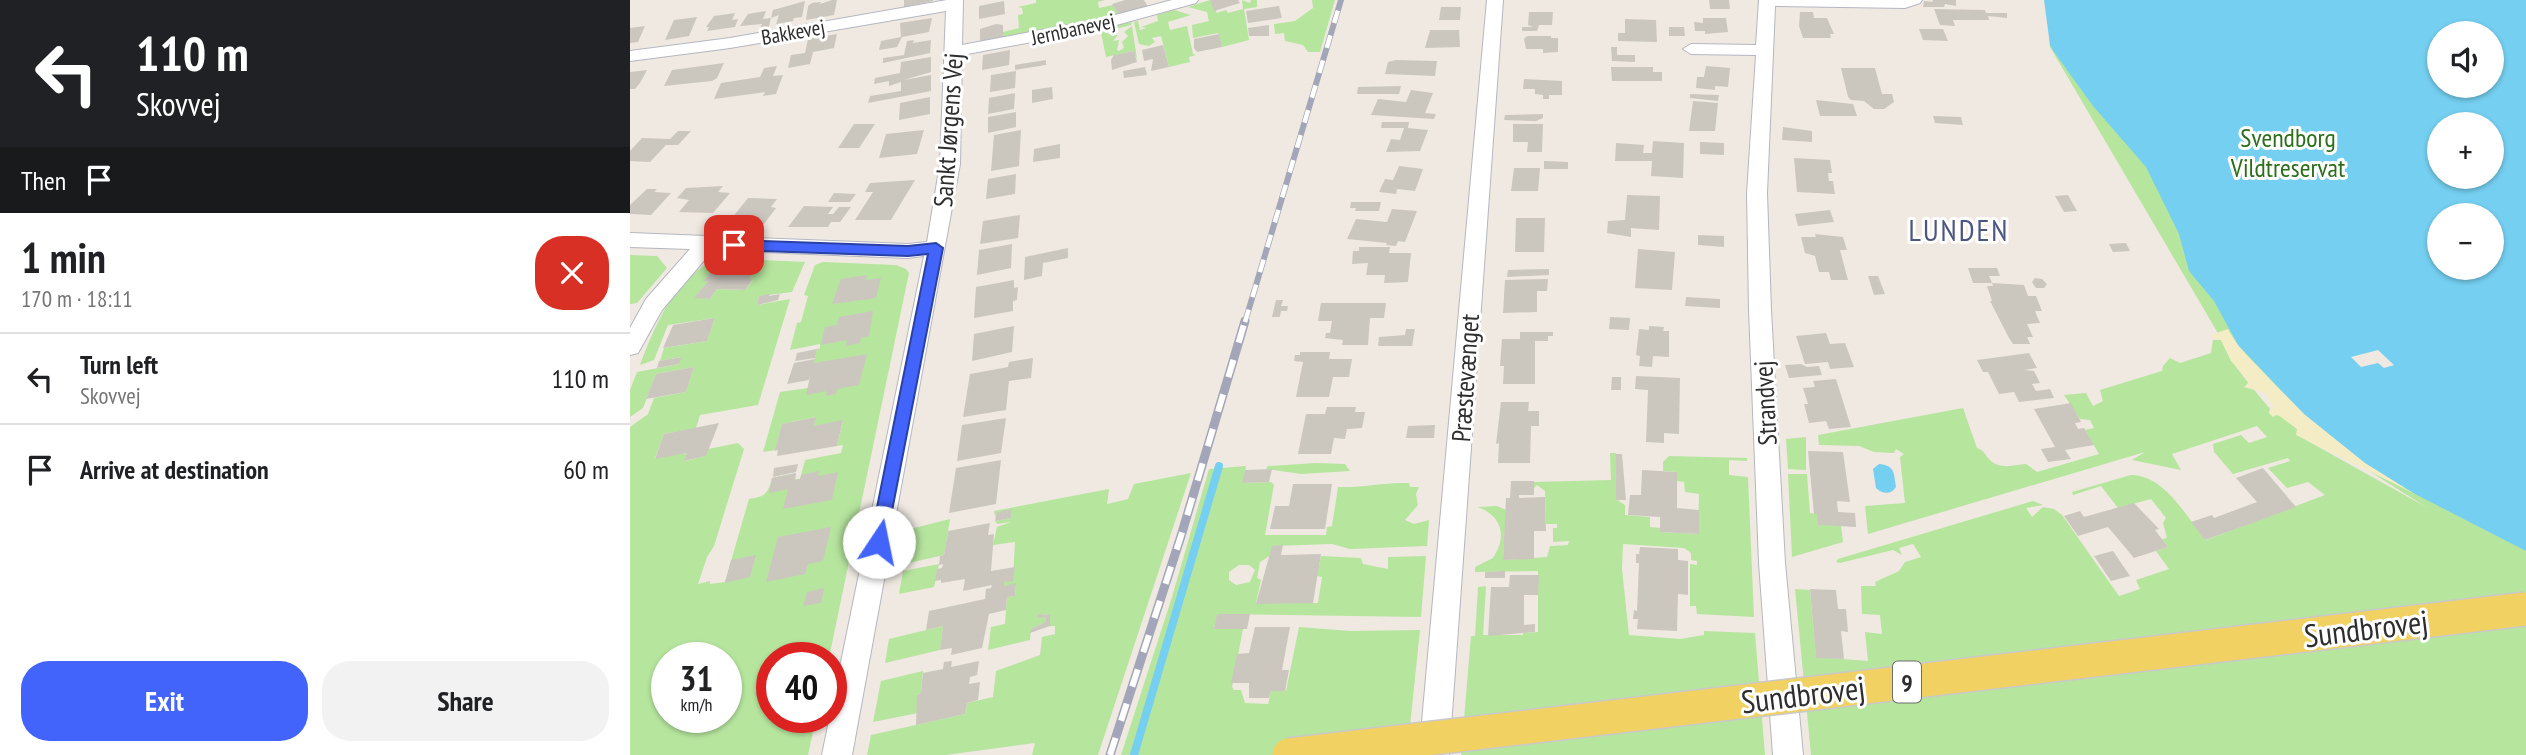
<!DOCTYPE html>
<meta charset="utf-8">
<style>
body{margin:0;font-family:"PT Sans Narrow",sans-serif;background:#f2f2f2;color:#202124;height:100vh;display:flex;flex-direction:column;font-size:26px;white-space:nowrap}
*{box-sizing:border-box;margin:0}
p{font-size:23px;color:#757577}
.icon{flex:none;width:38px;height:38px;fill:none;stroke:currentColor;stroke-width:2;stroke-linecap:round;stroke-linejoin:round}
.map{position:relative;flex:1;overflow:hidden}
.panel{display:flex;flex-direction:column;background:#fff;width:630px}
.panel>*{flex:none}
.hud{background:#202124;color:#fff;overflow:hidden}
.controls{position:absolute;left:1797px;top:21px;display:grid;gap:14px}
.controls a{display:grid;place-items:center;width:77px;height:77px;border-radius:50%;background:#fff;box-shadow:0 2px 5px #0004;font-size:35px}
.speed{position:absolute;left:21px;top:642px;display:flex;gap:14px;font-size:35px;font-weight:700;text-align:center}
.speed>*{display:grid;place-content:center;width:91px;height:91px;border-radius:50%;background:#fff;box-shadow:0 2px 5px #0004;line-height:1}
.speed small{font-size:18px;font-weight:400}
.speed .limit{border:10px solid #d22;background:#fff;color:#111}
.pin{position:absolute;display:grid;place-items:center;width:60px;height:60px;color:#fff;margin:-30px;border-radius:14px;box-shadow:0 4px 10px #0006}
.me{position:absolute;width:77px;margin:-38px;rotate:11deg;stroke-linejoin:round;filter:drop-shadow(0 0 5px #0008)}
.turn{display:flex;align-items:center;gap:24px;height:147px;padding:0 21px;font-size:32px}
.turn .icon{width:91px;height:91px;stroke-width:2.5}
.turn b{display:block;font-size:49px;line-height:60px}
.then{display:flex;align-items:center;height:66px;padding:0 21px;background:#0003;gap:14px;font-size:26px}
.round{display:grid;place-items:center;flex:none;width:74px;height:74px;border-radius:28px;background:#f2f2f2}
.overview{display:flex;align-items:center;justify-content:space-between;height:119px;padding:0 21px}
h1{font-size:42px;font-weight:600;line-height:52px}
.cta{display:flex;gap:14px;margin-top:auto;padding:14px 21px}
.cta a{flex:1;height:80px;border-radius:28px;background:#4264fb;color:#fff;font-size:28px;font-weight:600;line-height:80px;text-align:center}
.cta a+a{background:#f2f2f2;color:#202124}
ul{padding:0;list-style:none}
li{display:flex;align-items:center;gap:21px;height:91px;padding:0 21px;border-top:2px solid #e0e0e0}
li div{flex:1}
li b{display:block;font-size:26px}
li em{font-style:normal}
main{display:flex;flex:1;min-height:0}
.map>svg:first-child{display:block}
.green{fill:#b6e59e;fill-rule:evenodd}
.sand{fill:#f3ecc5}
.water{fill:#75cff0;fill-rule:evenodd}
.pier{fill:#efe9e1}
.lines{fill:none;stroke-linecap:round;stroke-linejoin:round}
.stream{stroke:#75cff0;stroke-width:8}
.building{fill:#cbc7bf}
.minor-casing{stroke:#b4b7c1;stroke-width:2}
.minor{fill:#fff;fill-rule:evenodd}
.rail-far1-casing{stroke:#a3a6b8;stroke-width:6}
.rail-casing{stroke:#a3a6b8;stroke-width:9}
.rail-far1{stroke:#fff;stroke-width:4.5;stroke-dasharray:13;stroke-linecap:butt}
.rail{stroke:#fff;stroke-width:6;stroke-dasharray:18;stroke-linecap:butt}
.major-bridge-casing{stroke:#c9c9c9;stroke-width:36;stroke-linecap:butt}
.major-bridge{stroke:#f2d163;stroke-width:33}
.route{fill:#4264fb;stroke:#2b41a3;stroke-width:2}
.labels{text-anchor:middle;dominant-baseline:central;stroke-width:6;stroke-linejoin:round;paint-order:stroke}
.far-street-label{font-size:21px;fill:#2e2e2e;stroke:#fff}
.shield{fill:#fff;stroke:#6d6d6d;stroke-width:2}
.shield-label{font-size:24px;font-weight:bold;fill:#2e2e2e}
.street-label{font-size:26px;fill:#2e2e2e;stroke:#fff}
.park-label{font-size:26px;fill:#2c6e1b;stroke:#fff}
.quarter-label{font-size:30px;letter-spacing:2px;fill:#4d5680;stroke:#fff}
.near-street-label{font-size:32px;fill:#2e2e2e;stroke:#fff}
</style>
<main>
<section class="panel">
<div class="hud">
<div class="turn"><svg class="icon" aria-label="left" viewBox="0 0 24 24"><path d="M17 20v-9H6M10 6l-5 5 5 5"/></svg><div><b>110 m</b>Skovvej</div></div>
<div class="then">Then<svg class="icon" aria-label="arrive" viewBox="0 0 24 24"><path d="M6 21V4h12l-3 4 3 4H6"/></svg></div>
</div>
<div class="overview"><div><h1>1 min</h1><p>170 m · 18:11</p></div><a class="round" style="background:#d93025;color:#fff"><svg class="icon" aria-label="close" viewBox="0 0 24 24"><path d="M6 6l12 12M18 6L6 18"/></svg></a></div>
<ul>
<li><svg class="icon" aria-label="left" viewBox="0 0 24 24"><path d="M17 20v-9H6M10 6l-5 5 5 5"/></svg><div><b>Turn left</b><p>Skovvej</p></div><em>110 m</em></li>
<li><svg class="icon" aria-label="arrive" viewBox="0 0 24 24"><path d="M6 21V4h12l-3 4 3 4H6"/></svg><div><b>Arrive at destination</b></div><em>60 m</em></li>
</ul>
<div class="cta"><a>Exit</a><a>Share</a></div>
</section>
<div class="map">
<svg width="1896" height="755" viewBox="0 0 1896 755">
<rect width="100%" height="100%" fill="#efe9e1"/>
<path class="green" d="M406 0H475L468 2 469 8 483 5 489 15 370 40 373 32 389 28 388 15 393 14 392 8 388 7 406 3Z
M580 0 587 13 596 10 598 13 613 9 612 0 620 3 621 0H627V7L614 9 619 40 592 47 588 33 563 38 562 25 579 21 577 12 558 7Z
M682 0H705L690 52H678L673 45 655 41 654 33 645 34 644 24 665 21 683 8Z
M1417 0H1896V755H1181L1165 589 1180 590 1186 657 1238 661 1235 632 1252 634 1250 615 1232 614 1231 586H1246L1245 582 1269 571 1275 562 1291 557 1283 544 1269 548 1272 555 1263 550 1210 563 1206 562 1208 559 1403 501 1413 505 1396 508 1402 517 1413 507 1424 509 1432 515 1489 596 1510 589 1506 580 1539 569 1526 551 1538 547 1532 539 1537 538 1533 523 1536 518 1521 499 1488 508 1471 486 1443 495 1442 492 1501 475C1535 475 1556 517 1576 540L1695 495 1678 482 1657 488 1638 468 1660 461 1658 458 1603 474 1584 452 1583 444 1611 435 1619 443 1637 437 1627 426 1542 454 1551 470 1502 460 1515 452 1238 534 1235 506 1275 503 1270 457 1274 454 1266 449 1264 453 1244 452 1229 446 1189 445 1188 435 1333 408 1347 448C1355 451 1354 454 1360 460 1370 470 1384 465 1396 464L1407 472 1469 454 1455 430 1464 428 1460 420 1450 419 1434 395 1456 393 1463 406 1473 401 1470 390 1532 371 1533 366 1540 358 1550 363 1581 353 1583 340H1591C1603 367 1622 387 1640 409L1639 413 1653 417 1667 429V435L1796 507 1709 452 1592 340 1420 47ZM1810 33H1862V86H1810ZM1810 124H1862V177H1810ZM1810 215H1862V268H1810Z
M544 10 561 15 538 22 540 30 557 26 563 54 566 55 559 57 560 62 539 67 531 36 522 38 525 42 519 46 509 44 504 22 508 21 510 30 517 28 511 27 528 21 527 15Z
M502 22 501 25 478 31V34L488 35 483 41 489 40 487 50 489 51 494 48 492 42 498 36 494 32 502 26 507 59 503 51 476 57 470 28Z
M0 255 27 256 37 268 7 303 0 304Z
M89 258 175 262 162 292 129 296 127 305 160 299 128 405 70 415 66 428 34 434 25 458 57 453 55 461 76 456 78 449 108 443 114 449 84 546 77 557 68 584 80 581V584L95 582 119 499C135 497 138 494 142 478L166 473 165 479H170L175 460 211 453 213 445 207 446 213 421 184 426 185 417 152 424 146 450 133 452 150 392 178 388 187 349 190 348V344L160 350 167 323 171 322 178 296 174 295 185 265 193 262 266 265 276 269 279 273 199 658H142V718H186L178 755H0V427L18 414 24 398 56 392 64 367 26 374 13 408 0 417V390L7 372 49 364 51 357 30 361 34 348 77 341 85 318 38 325 24 360 10 365C26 323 45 276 89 258ZM106 269H117L115 273H123L119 279 123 280 115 290 87 289 80 299 65 297 78 281 74 280 80 273 104 272ZM37 658H96V718H37Z
M1176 437V470L1158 469 1156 439Z
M980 453H986V499L995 505V515L1020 517V527L1030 528V532L1068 534 1069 494 1055 492 1054 482 1047 481V472L1033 471V462L1039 456 1117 458V461L1099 460V475L1118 477 1124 617 1067 614 1066 606H1060V564L1067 565V561L1061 560V553L1054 548 993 544 992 569 999 635 1050 639 1074 635V631L1125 633 1135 755H831L841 636H845L848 587 856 586 853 635H893V633L908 632V571L845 572V567L863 558C878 535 871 516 848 507L867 506 876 510 873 560 917 557 920 546 938 545 939 541 923 542V528H927V524H916L915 491 907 485 904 488V482L981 480Z
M686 463 715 464 720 471 671 474 636 469 638 466Z
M616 466 613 483 641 482 644 485 635 535H696L697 527 702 526 708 487C733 488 753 482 779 483L780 487H789L786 494 788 505 775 520 784 524 799 520 797 546 720 549 702 544 643 546 641 555 630 562 627 578 631 580 626 603H688L692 577 687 576 691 556 731 558 733 564 758 569V557L796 556 791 617 588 614 584 628 613 629 602 687 604 690H611L615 703 638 704 641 691H656L669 627 720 631 790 630 777 755H491L542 597 579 469ZM609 565H619L625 570 620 582 606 585 599 580V572Z
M561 473 468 755H402L405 743 316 755H237L241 735 335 714 337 703 363 697 366 671 410 655 412 637 425 634V626H420V615L409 614 408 616 416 618 415 622 401 629 400 640 358 650 361 627 375 624 377 597 385 596 386 584 374 586V582L383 580 385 542 363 545 367 527 381 522 367 524 365 521 381 518 382 510 367 512 366 519 364 511 479 489 477 504 498 499 504 484Z
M1158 474H1177L1180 513 1187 514 1211 526 1213 542 1162 557Z
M320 519 314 555 274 564 280 529Z
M309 564 304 587 269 594 273 571Z
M313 626 310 650 255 663 259 639Z
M293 671 291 693 287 695 288 713 243 722 251 681Z"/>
<path class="sand" d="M1598 329C1607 347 1622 360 1636 375 1683 425 1727 457 1785 494L1666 435 1667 429 1647 414 1643 417 1639 413 1643 407 1635 393 1614 387 1619 382 1601 361 1591 340 1582 338 1581 335Z"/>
<path class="water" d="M1414 0H1896V551L1785 494 1735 463 1674 414 1646 385 1608 345 1584 301 1559 271 1549 234 1516 167 1463 106 1424 52 1420 45ZM1810 33H1862V86H1810ZM1810 124H1862V177H1810ZM1810 215H1862V268H1810Z
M1249 464C1265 465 1264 474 1266 487 1261 495 1252 494 1246 488L1243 469Z"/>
<path class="pier" d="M1748 350 1764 365 1754 368 1748 363 1731 367 1721 357Z"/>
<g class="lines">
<path class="stream" d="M504 755 589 466"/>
</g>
<path class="building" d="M202 0H207L204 15 176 20 178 6 182 3 191 2 190 4Z
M274 0H303V1L274 7Z
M495 0H514L518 7 489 15 482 4Z
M580 0H608L610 3 584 11Z
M1079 0H1099L1100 9H1080Z
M1303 0H1326V6L1315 4 1314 7H1293L1294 1 1302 2Z
M175 1 172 17 164 18 163 21 146 24 149 15 141 18 143 10Z
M374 1 375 14 349 19V6Z
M649 6 652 18 618 23 616 11Z
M811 7H831L830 20H809Z
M1304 9 1355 10 1356 13H1377V18L1358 16 1359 20H1323L1325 26 1310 25Z
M136 11 133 19 141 18 138 30 129 31 132 24 110 26 118 14Z
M899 12H923L922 25H909L907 31H892V27H903L898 25Z
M1170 12H1183L1184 18H1197L1204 34H1200L1201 38H1173L1169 26Z
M105 13 102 20 108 19 105 27 77 31 79 27H76L84 16Z
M67 17 59 36 35 40 44 20Z
M302 18 299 32 272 37 267 47 249 50 251 41 271 37 270 23Z
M1073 18H1096L1098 32 1075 34V31H1065L1064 22 1073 23Z
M995 19 1026 20 1027 42 988 41V33H995Z
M366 24 373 25V37L350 41V29Z
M639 25V36H619L618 28Z
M15 26 8 42 0 43V28Z
M1039 27H1054L1055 36H1039Z
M1289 29H1313L1318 41 1293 40Z
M800 30H829L830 47 795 48Z
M207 34 204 48 183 52 180 64 158 68 161 55 175 53 178 39Z
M589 34 592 47 567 52 564 48V39Z
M897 36H921V38H928V52L913 53V49H896L894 39Z
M284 40 283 43 301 40 300 53 253 63V58L274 55 277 41Z
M533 45 539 67 521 71 523 59 514 61 512 50Z
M981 47H987V55H1005V62L982 61Z
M380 50 379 65 352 70 353 55Z
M504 51 507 62 482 70 481 60 484 55Z
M301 57V72L274 80 301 75V91L238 103 240 96 271 91V82L259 86V81L244 84 245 78 270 73 271 62Z
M416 60V65L385 70V65Z
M766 60 807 61 805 76 755 74 758 62Z
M94 63 87 78 82 81 34 86 42 70Z
M147 66 143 76 153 75 146 94 133 96 135 92 84 99 91 83 130 77 134 68Z
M1076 66 1100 68 1098 87 1085 86V90L1066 88 1067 77H1074Z
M515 67 517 75 494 78 493 71Z
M981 67H1023V72H1032V81H982Z
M1211 68H1245L1252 94H1262L1264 102 1254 109H1244L1234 101 1221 100 1218 97Z
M17 70 10 83 5 89H0V72Z
M386 71 385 88 360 92 361 75Z
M894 79 932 81V95H919V99H913V95L905 94V89H893Z
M771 86 769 94H727L728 87Z
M422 87 423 99 402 103V90Z
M781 90 803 93 795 113 806 114 804 119 741 115 748 99 776 102Z
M385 93 384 109 358 114 359 98Z
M1060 94 1089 95 1088 101 1060 98Z
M300 97V114L269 120 270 103Z
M1186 100 1223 104 1227 116H1190Z
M1063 101 1088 103 1085 131H1059Z
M386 112V127L358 133V117Z
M913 114V118L906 121 874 120 875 115Z
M1303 116 1331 117 1333 125 1305 123Z
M752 122H779L778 128 798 130 790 151 756 152 761 139 770 140 774 128H751Z
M224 124H245L229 148H208Z
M883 124H913L912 152H897L898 142H883Z
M1153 127 1182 131V142L1152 140Z
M294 130 287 154 249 158 256 134Z
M391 130 389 166 361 171 364 135Z
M48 131H61L48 145H36L20 162 0 161V151L12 138 40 139Z
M1023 141 1054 143 1053 178 1021 176 1022 161H985L986 143 1014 145 1013 153H1022Z
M1070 142 1094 143V155L1070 154Z
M430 144V158L403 162 404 149Z
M1164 158 1200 160 1202 173H1198L1199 181H1203L1205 194 1167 192Z
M914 161 938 162V169H914Z
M769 166 793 169 785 191 767 189 766 194 749 192 755 179 763 180Z
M884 168H910L908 191H881Z
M386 174 385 194 356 199 358 179Z
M285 180 261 220H225L243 192H235L240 183Z
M93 186 88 192 100 193 83 213 49 212 59 200 47 198 56 188Z
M17 189H27L24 192 41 193 21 215 0 214V205Z
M204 193 226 194 220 202H198Z
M997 195 1030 196 1029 230 1001 228V237L977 233 978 221 995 220Z
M1438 195 1447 211 1434 212 1425 196Z
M118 198 147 199 141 207 146 208 134 224H97Z
M721 202H751L749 211H725L726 208H720Z
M174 206 203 207 198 214H203L209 207H221L210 222H201L198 227H158Z
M762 209 787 211 775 242 768 241 766 246 756 245 757 243 717 239 726 219 757 222Z
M1200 210 1204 222 1168 226 1165 214Z
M390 215 388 238 350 244 353 221Z
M886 218H915L914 252H885Z
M1185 234 1213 237 1217 250H1210L1218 280H1201L1199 272H1189L1185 256 1175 253 1171 237H1186Z
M1068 235 1094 236V247L1068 245Z
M1496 243 1500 251 1483 252 1479 244Z
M382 244 381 268 347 275 349 250Z
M729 247H760L759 253H781L778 282 754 283 755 275H736L738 263 722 264 723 251H729Z
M438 248V258L413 263 412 276 394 280 395 257Z
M1008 249 1045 252 1042 290 1005 288Z
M1338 268H1367L1370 276H1359L1362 283H1343Z
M106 269H118L115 273H124L119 279H123L115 290 87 289 80 299 64 298 78 281H73L80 273 104 272Z
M919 269V275L877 277 878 270Z
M237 275 236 280 251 278 246 298 202 304 211 279Z
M1238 276H1248L1255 294 1244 295Z
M1405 278 1412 279 1417 284 1414 288H1406L1402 282Z
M918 279 917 291H907V312L873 313 875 280Z
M384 280V288L388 287 387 300 383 301V311L344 318 346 287Z
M1362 283 1394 285 1398 296H1406L1412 311H1405L1410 323 1397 324 1403 337H1397L1400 344H1383L1379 338 1360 301H1362L1357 286H1363Z
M140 294 139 296 150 294 148 300 127 305 129 296Z
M1056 297 1090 299V308L1055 306Z
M646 300H653L651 306H658L657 311H651L650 317H642Z
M691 303H756L754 318H740L738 345H712L713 340 695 338 696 333H700L702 321H688Z
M243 311 239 336 231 338 230 343 216 346 217 340 191 345 195 327 207 325 209 317Z
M980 317 1000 318 999 330 979 329Z
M85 318 77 341 33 348 43 325Z
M384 326 382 352 342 361 344 334Z
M1019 326 1034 327 1033 331H1039V357L1023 356 1022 367 1009 366 1010 356 1006 355 1009 329 1019 330Z
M776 329H785L782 346H748L749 337 775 335Z
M890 332H923V336H918V341H905V384H873L874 366H870L872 339H890Z
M1196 333 1200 344 1215 343 1224 367 1200 369 1198 362 1175 364 1166 336Z
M187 349 185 358 165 361 167 353Z
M670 352H700L699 359H722L719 377H703L699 397H666L673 362 664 361 665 355H670Z
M1399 353 1407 368 1394 370 1404 371 1410 383 1402 384 1406 391 1420 389 1424 398 1389 402 1384 392 1369 394 1358 372H1353L1347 360Z
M237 354 229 385 207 389 206 394 196 396 197 391 176 395 181 372 179 380 157 384 164 363 185 359 184 363Z
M52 357 49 364 27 368 29 361Z
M403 358 401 378 379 381 376 410 333 417 340 374 378 367 379 362Z
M1171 364 1177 367 1189 366 1192 375 1159 378 1155 365Z
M64 367 56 392 16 399 26 374Z
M1006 376 1050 378 1049 434 1034 433V443L1016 442 1018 390 1005 389Z
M982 377H991V390H981Z
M1206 379 1221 427 1199 429 1196 421 1179 423 1174 404H1178L1173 388 1185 387 1183 381Z
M871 402H899L898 411H909V426H901L900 463H868L869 443 866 444Z
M1441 403 1451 422 1445 423 1448 429 1454 428 1464 445 1435 450 1441 459 1418 462 1411 449 1425 447 1404 409Z
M697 407H726L725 412H735L732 428 717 429 715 439 704 438 701 454H668L676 414H695Z
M186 417 184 426 213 420 207 446 147 456 148 450 145 451 152 424Z
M376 418 371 453 327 461 332 425Z
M89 423 76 456 54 461 57 453 25 459 34 434Z
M805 425 804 438H776L778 426Z
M1178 451 1213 452 1220 502 1207 501 1208 512 1225 513 1226 527 1188 525 1187 514H1184Z
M986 454H992L996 500H986Z
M371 460 366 504 319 513 326 468Z
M168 464 166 472 143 477 144 468Z
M1633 468 1666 507 1575 540 1561 522 1582 515 1584 518 1627 502 1606 478Z
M642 469 639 482 612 483 615 470Z
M1012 470 1047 472V508L1069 510V534L1030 532V517L998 515 1000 495H1011Z
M189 471 188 476 208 472 202 500 153 509 158 489 139 493 142 478 166 473 165 480 170 479 171 475Z
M881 481H904V495H889V498L915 497 916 531H904V559L873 560 876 498H880Z
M663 484H702L695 529H640L645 506H659Z
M1504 503 1529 529 1525 530 1538 547 1504 558 1478 527 1448 536 1434 516 1450 511 1454 517Z
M382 509 381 518 365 521 367 512Z
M360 523 358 535 364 534 361 571 385 567 383 581 374 582V586L386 583 385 596 377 597 376 610 359 614 352 648 321 655 322 648 310 650 313 626 296 630 299 611 355 599 356 589 361 588 362 585 333 591 335 579 311 583V580L305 581 307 569 312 568 313 564 309 565 310 556 314 555 318 531Z
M201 527 193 561 178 564 175 574 136 582 148 537Z
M653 545 651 555 691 554 683 603 626 604 642 546Z
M1010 547 1048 549V560L1058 561V595L1048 594 1047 631 1007 629 1008 619H1003L1004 610 1007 611 1009 563H1006V554H1009Z
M1483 551 1500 576 1481 581 1464 556Z
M126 555 120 577 95 583 101 560Z
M875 571V578H855V572Z
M880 575H909L908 595H894V625L905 624V632L858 636 861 587H879Z
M194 588 191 603 173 606 177 592Z
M1180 589 1206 590 1208 609H1216L1218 632 1211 631 1214 659 1186 658Z
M409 614 420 615V626L400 633 401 629 415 622 416 618 407 617Z
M587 614H620L617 629H584Z
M625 627H660L652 670H659L655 691H641L639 698H619V683H601L607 654 619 653Z
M322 661 321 667 349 661 347 675 340 677 339 684 350 682 348 700 337 703 335 714 286 725 287 695 291 693 293 673 313 669 314 662Z"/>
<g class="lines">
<g class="minor-casing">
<path id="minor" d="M317 0H333L332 45 470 19 542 0H568L566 3 472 29 332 55 330 164 222 755H192L294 256 278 258 83 250 32 310 8 353 0 355V328L16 299 60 249 0 247V233L278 244 297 242 310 164 316 11 100 48 0 61V51L100 38Z
M857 0H873L819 755H789Z
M1129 0H1292L1290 3 1275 8 1145 6 1137 193 1141 310 1155 563 1173 755H1143L1129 563 1119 310 1117 193 1126 55 1061 54 1053 49 1061 44 1126 45Z"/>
</g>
<use href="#minor" class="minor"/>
<g class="rail-far1-casing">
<path id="rail-far1" d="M615 322 711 0"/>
</g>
<g class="rail-casing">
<path id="rail" d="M480 755 551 536 615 321"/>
</g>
<use href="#rail-far1" class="rail-far1"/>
<use href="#rail" class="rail"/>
<g class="major-bridge-casing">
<path id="major-bridge" d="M659 755 1896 609"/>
</g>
<use href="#major-bridge" class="major-bridge"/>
</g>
<path class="route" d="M104 240 278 246 306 243 313 248 255 547 249 549 242 547 240 542 298 254 278 256 104 250 97 245Z"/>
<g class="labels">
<g class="far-street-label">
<text transform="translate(443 29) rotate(-12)">Jernbanevej</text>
<text transform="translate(163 32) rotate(-10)">Bakkevej</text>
</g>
<rect class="shield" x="1263" y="661.5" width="28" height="41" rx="5"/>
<g class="shield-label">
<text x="1277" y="682">9</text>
</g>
<g class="street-label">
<text transform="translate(318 130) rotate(-86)">Sankt Jørgens Vej</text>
<text transform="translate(835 378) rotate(-86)">Præstevænget</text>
<text transform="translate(1135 403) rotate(-93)">Strandvej</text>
</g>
<g class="park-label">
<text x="1658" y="137">Svendborg<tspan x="1658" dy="30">Vildtreservat</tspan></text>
</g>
<g class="quarter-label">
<text x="1329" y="229">LUNDEN</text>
</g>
<g class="near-street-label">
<text transform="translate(1736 628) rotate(-7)">Sundbrovej</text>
<text transform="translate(1173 694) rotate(-7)">Sundbrovej</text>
</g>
</g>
</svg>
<div class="controls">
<a><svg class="icon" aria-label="sound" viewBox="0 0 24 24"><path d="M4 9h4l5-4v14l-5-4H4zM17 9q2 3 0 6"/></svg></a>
<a>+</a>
<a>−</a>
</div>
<div class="speed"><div>31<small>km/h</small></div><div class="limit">40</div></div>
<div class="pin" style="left:104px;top:245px;background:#d93025"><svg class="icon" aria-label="arrive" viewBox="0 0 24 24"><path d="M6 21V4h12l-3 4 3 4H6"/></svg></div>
<svg class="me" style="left:249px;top:542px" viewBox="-20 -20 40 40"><circle r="19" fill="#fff"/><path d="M0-13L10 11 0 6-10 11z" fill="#4264fb"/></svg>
</div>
</main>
